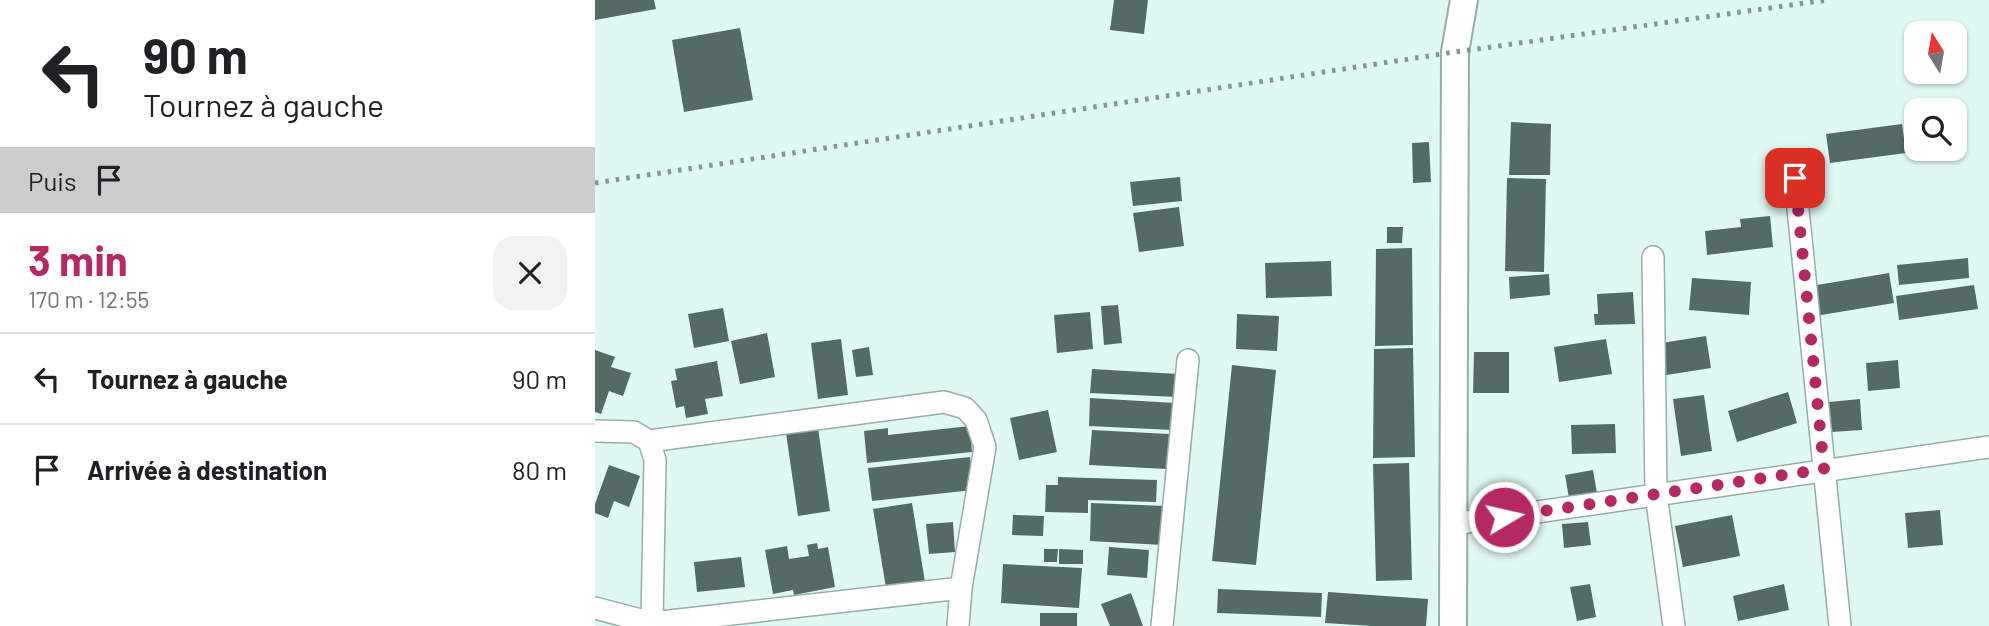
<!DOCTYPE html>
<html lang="fr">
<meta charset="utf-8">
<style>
body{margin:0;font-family:Barlow,sans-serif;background:#f2f2f2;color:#202124;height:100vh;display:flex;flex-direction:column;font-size:26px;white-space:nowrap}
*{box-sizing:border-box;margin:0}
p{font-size:23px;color:#757577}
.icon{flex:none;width:38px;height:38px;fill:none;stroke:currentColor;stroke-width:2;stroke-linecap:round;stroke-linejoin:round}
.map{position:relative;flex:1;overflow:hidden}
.drawer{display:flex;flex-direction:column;background:#fff;width:595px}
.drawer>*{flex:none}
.banner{background:#fff;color:#202124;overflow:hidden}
.needle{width:46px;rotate:349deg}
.tools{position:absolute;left:1309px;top:21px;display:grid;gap:14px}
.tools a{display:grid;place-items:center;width:63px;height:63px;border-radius:14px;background:#fff;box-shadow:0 2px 5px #0004;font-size:35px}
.pin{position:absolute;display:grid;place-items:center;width:60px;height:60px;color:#fff;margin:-30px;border-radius:14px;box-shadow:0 4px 10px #0006}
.me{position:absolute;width:77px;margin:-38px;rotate:81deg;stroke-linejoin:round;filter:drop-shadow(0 0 5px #0008)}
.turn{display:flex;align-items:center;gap:24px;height:147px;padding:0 28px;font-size:32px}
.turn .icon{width:91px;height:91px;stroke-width:2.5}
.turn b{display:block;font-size:49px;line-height:60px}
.then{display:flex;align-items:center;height:66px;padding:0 28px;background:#0003;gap:14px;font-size:26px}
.round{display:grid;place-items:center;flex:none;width:74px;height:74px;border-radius:21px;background:#f2f2f2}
.overview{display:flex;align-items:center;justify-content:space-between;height:119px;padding:0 28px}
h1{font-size:42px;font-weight:700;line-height:52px;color:#b42964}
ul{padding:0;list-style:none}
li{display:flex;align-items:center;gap:21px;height:91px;padding:0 28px;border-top:2px solid #e0e0e0}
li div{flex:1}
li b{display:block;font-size:26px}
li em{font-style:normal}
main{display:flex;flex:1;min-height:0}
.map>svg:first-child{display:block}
.building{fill:#546a65}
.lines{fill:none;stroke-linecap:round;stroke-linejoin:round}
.minor-casing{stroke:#96ada8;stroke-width:24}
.tertiary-casing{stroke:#96ada8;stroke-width:30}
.minor{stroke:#fff;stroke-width:21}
.tertiary{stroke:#fff;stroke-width:26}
.rail{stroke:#859692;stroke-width:5;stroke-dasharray:3.5 7;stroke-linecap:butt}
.route{stroke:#b42964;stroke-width:12;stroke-dasharray:0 21.6}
</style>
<main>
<section class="drawer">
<div class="banner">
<div class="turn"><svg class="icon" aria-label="left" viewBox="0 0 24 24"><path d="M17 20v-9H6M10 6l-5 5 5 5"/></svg><div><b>90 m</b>Tournez à gauche</div></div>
<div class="then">Puis<svg class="icon" aria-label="arrive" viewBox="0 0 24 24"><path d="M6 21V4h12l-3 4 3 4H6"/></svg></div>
</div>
<div class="overview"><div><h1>3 min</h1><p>170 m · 12:55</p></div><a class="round"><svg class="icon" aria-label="close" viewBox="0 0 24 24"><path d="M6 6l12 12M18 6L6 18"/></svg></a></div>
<ul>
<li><svg class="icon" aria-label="left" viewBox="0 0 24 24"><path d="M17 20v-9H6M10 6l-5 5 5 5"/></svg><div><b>Tournez à gauche</b></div><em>90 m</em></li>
<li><svg class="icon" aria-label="arrive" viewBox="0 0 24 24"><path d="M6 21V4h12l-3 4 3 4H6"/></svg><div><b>Arrivée à destination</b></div><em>80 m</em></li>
</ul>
</section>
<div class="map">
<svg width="1394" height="626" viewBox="0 0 1394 626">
<rect width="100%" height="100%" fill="#e0f8f3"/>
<path class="building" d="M0 0H59L61 9 0 20Z
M519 0H553L549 34 515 30Z
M145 28 158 100 89 112 77 40Z
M916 122 956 124 955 175H914Z
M1307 124 1311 153 1235 163 1231 134Z
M834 142 836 182 818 183 817 143Z
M585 177 587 201 538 206 535 182Z
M912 178 951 179 949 272 910 271Z
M584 207 589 246 544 252 538 213Z
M1175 216 1178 247 1112 255 1110 231 1146 227 1145 219Z
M792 227H808L807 243H792Z
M817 248 818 345 780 346 781 249Z
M1373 258 1374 278 1304 285 1302 265Z
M736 261 737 296 671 298 670 263Z
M1294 273 1299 303 1220 316 1216 286Z
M954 274 955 295 915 299 914 277Z
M1097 278 1156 282 1154 315 1094 310Z
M1379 285 1383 309 1304 320 1301 296Z
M1038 292 1040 324 1000 325 999 314H1003L1002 294Z
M523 305 527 343 509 345 506 306Z
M128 308 134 341 99 348 93 314Z
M495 312 498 349 462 353 459 315Z
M642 314 684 316 682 351 641 349Z
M172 333 180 377 145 384 136 341Z
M1111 336 1116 368 1065 376 1060 344Z
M246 339 253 395 223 399 216 343Z
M1011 339 1017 374 964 382 959 347Z
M274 347 278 375 261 377 257 350Z
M818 348 820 457 778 458 779 349Z
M0 350 20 357 16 367 36 373 28 396 14 391 6 414 0 412Z
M879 352H914V393H878Z
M1303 360 1305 388 1273 391 1271 363Z
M122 361 128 396 110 399 113 414 91 418 89 406 81 408 76 381 82 380 80 369Z
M637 365 681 370 661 565 617 561Z
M497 369 583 374 582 397 495 393Z
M1193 392 1202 423 1142 442 1133 411Z
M1109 395 1117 451 1086 456 1078 399Z
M495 398 580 403 578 430 494 426Z
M1265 399 1267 430 1236 432 1234 402Z
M453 410 462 452 424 460 415 418Z
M1020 424 1021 453 977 454 976 425Z
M375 426 377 452 272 463 269 431 293 428V435Z
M223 428 235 511 203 516 191 433Z
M497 430 574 434 572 469 494 465Z
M375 457 378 490 277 501 273 468Z
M814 463 817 580 781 581 778 464Z
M14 465 45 476 34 507 19 501 13 518 0 513V504Z
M998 470 1003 499 975 504 970 475Z
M463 477 562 480 561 502 493 500V513L450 512 451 485H463Z
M317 503 331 588 292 594 278 509Z
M496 503 570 506 568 545 495 541Z
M1345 510 1348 545 1313 548 1310 513Z
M418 515 449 516 448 536 417 535Z
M1137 515 1145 556 1088 567 1080 526Z
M358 522 360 552 334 554 331 524Z
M993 522 996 545 969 548 967 524Z
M222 543 223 549 233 547 240 587 199 595 198 590 178 594 170 550 192 546 194 559 214 556 212 545Z
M514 547 554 550 552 578 512 575Z
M449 549H463L462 562H449Z
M464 549 488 550V564H464Z
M146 557 150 587 102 592 99 562Z
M408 564 487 568 484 608 406 603Z
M995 584 1001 617 982 621 975 587Z
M1189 584 1194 610 1143 621 1138 596Z
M623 589 727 593 726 617 622 613Z
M733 592 833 599 831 626H777L730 623Z
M536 593 548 626H515L506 604Z
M445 613H482V626H445Z"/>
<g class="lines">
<g class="minor-casing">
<path id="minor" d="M1200 179 1245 626
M1058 257 1061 494 1079 626
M0 431 39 432 54 441 349 402 370 408 381 420 390 447 366 588 363 626
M54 441 60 460 57 623 366 588
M858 524 1394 447
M0 608 57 623 56 626
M567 626 593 360"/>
</g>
<g class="tertiary-casing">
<path id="tertiary" d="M858 626 860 52 869 0"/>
</g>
<use href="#minor" class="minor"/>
<use href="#tertiary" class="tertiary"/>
<path class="rail" d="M0 183 860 52 1232 0"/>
</g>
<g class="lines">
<path class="route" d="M909 517 1229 469 1200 178"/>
</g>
</svg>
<div class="tools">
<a><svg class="needle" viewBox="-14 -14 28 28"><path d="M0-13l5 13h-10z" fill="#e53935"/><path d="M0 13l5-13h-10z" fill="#757577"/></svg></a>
<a><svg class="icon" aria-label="search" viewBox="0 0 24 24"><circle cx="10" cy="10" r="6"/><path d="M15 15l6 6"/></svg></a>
</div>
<div class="pin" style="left:1200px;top:178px;background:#d93025"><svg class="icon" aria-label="arrive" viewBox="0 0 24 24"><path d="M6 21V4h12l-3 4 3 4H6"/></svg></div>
<svg class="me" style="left:909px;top:517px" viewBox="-20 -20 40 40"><circle r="17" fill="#b42964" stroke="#fff" stroke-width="3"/><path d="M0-11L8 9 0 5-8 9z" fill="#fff"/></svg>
</div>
</main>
